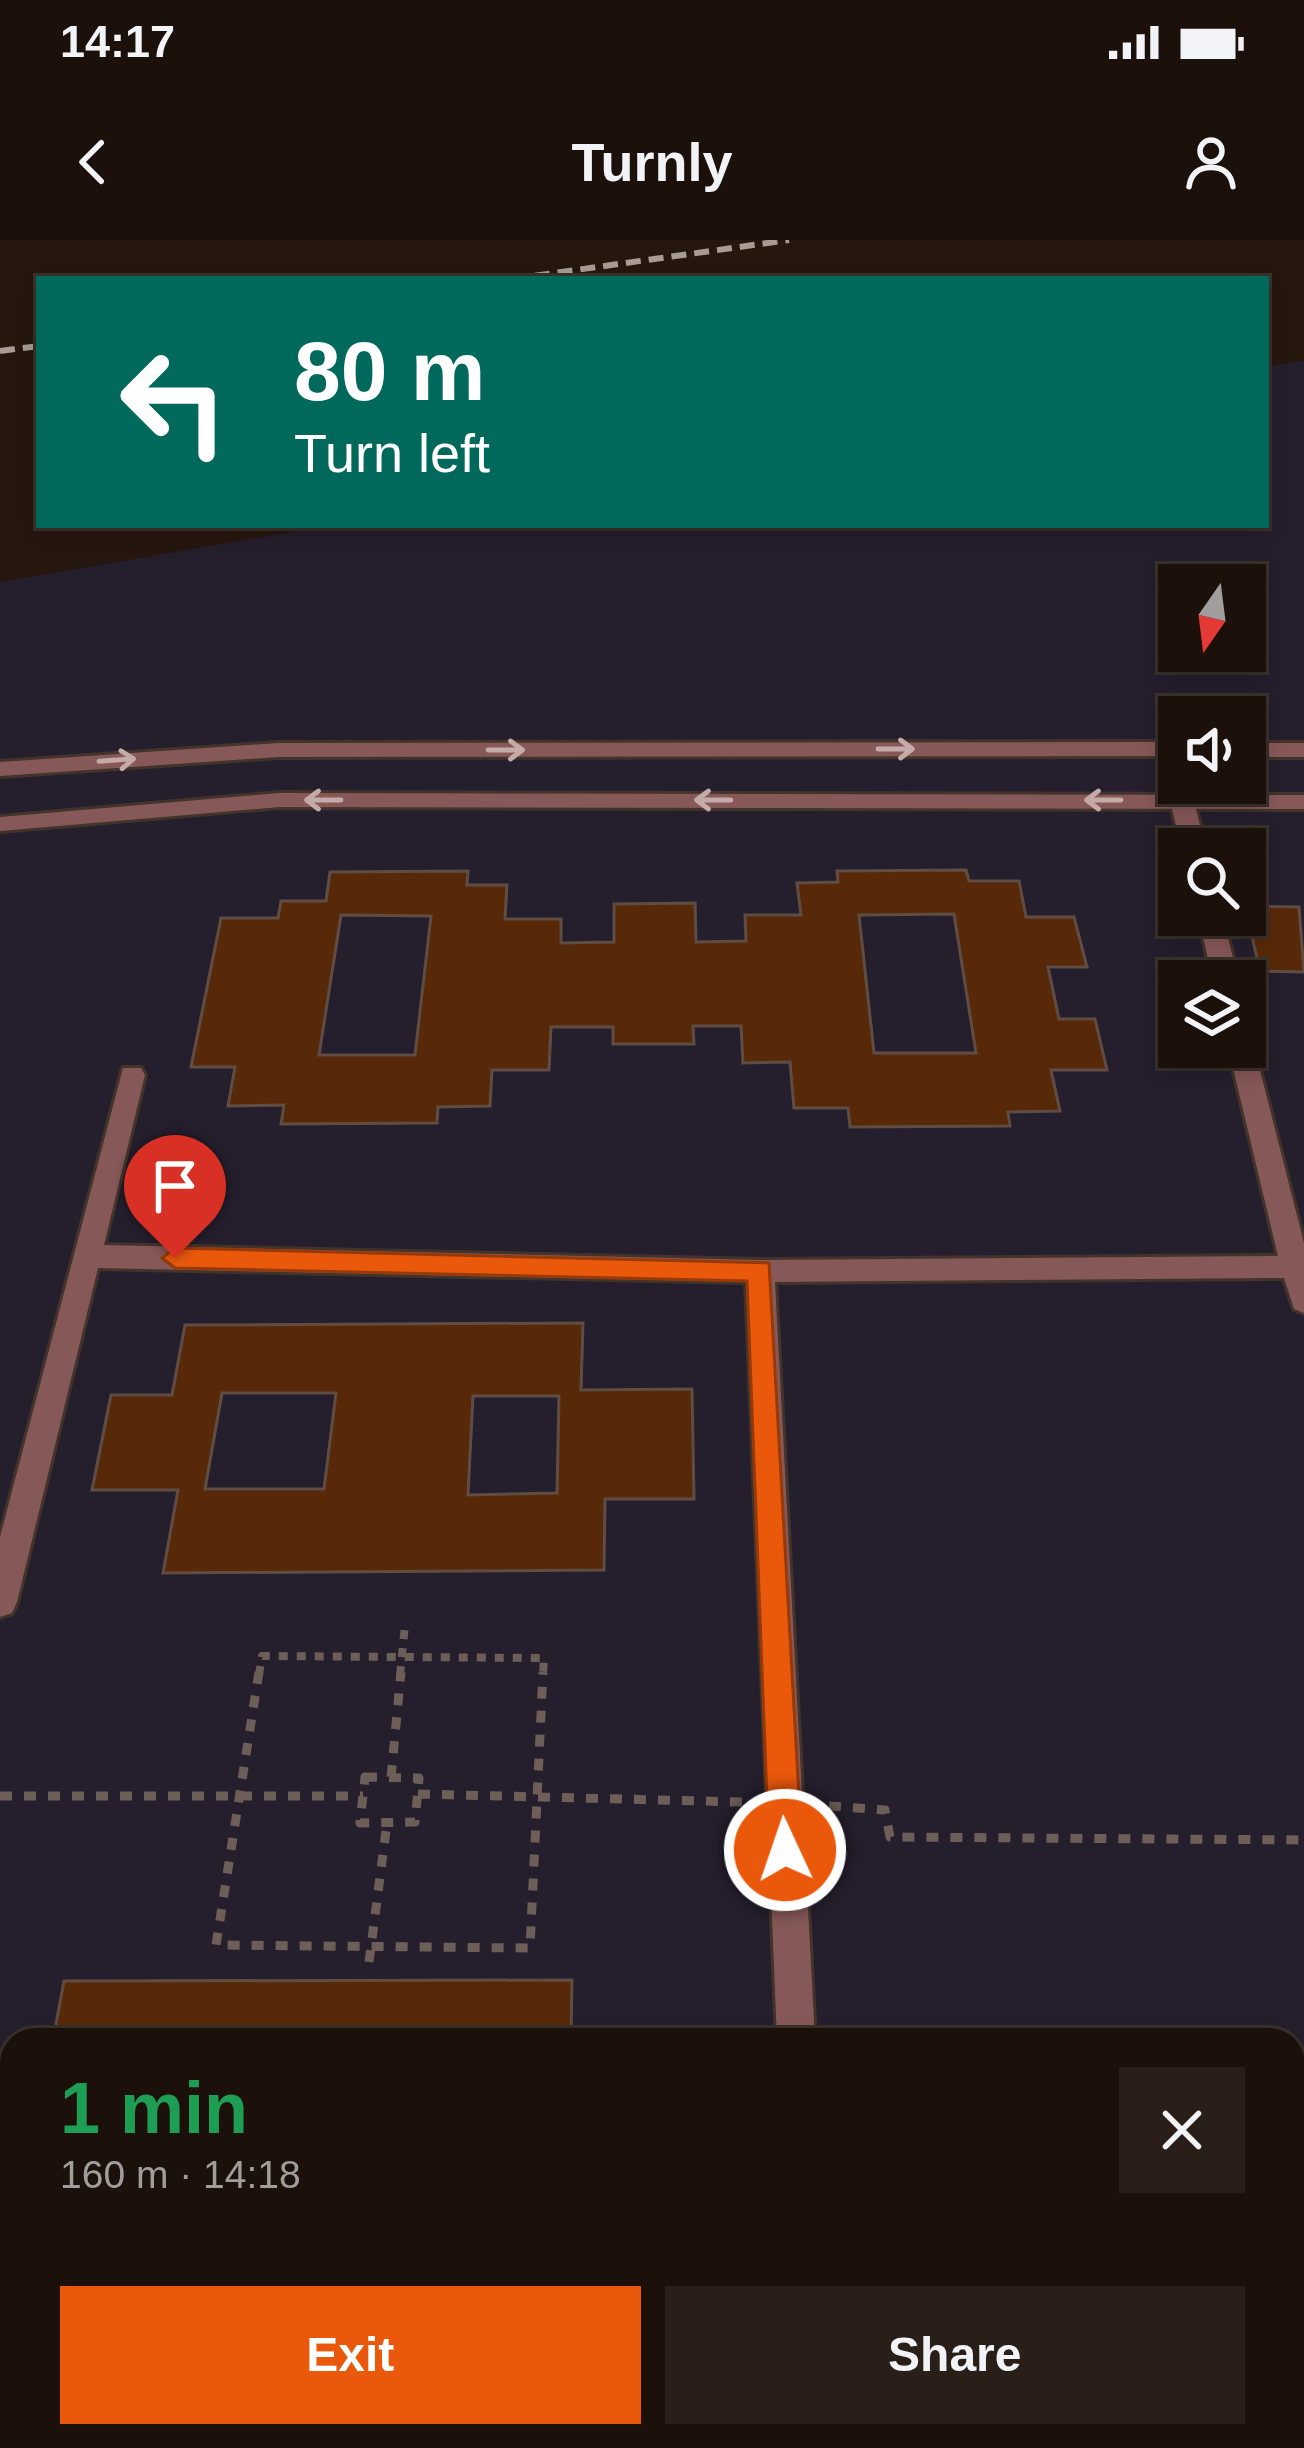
<!DOCTYPE html>
<meta charset="utf-8">
<style>
body{margin:0;font-family:Arial,sans-serif;background:#291f18;color:#f1f3f6;height:100vh;display:flex;flex-direction:column;font-size:45px;white-space:nowrap}
*{box-sizing:border-box;margin:0}
p{font-size:39px;color:#a09d9c}
.icon{flex:none;width:66px;height:66px;fill:none;stroke:currentColor;stroke-width:2;stroke-linecap:round;stroke-linejoin:round}
.map{position:relative;flex:1;overflow:hidden}
.panel{position:absolute;left:0px;top:1788px;width:1305px;height:420px;display:flex;flex-direction:column;background:#1c110a;border-radius:36px 36px 0 0;box-shadow:0 6px 18px #0003,0 0 0 3px #3a312b}
.panel>*{flex:none}
.top-card{position:absolute;left:36px;top:36px;width:1233px;height:252px;border-radius:0px;box-shadow:0 6px 18px #0003,0 0 0 3px #3a312b;background:#00695c;color:#fff;overflow:hidden}
.needle{width:78px;rotate:194deg}
.fabs{position:absolute;left:1158px;top:324px;display:grid;gap:24px}
.fabs a{display:grid;place-items:center;width:108px;height:108px;border-radius:0px;background:#1c110a;box-shadow:0 6px 18px #0003,0 0 0 3px #3a312b;font-size:60px}
.pin{position:absolute;display:grid;place-items:center;width:102px;height:102px;color:#fff;margin:-123px -51px;border-radius:50% 50% 50% 0;rotate:-45deg;box-shadow:0 0 12px #0007}
.pin .icon{rotate:45deg}
.me{position:absolute;width:132px;margin:-66px;rotate:357deg;stroke-linejoin:round;filter:drop-shadow(0 0 9px #0008)}
.turn{display:flex;align-items:center;gap:42px;height:252px;padding:0 60px;font-size:54px}
.turn .icon{width:156px;height:156px;stroke-width:2.5}
.turn b{display:block;font-size:84px;line-height:102px}
.round{display:grid;place-items:center;flex:none;width:126px;height:126px;border-radius:0px;background:#291f18}
.headline{display:flex;align-items:center;justify-content:space-between;height:204px;padding:0 60px}
h1{font-size:72px;font-weight:700;line-height:90px;color:#1e9e55}
.cta{display:flex;gap:24px;margin-top:auto;padding:24px 60px}
.cta a{flex:1;height:138px;border-radius:0px;background:#ea580c;color:#fff;font-size:48px;font-weight:700;line-height:138px;text-align:center}
.cta a+a{background:#291f18;color:#f1f3f6}
.status{display:flex;justify-content:space-between;align-items:center;height:84px;padding:0 60px;background:#1c110a;direction:ltr}
.status svg{height:33px;fill:currentColor}
header{display:flex;justify-content:space-between;align-items:center;height:156px;padding:0 60px;background:#1c110a;font-size:54px;font-weight:700}
.map>svg:first-child{display:block}
.education{fill:#251e2d;fill-rule:evenodd}
.building{fill:#572908;stroke:#5f4d43;stroke-width:3;fill-rule:evenodd}
.lines{fill:none;stroke-linecap:round;stroke-linejoin:round}
.service-casing{stroke:#42342b;stroke-width:6}
.minor-casing{stroke:#42342b;stroke-width:6}
.tertiary-casing{stroke:#42342b;stroke-width:6}
.path-far1{stroke:#6d5f57;stroke-width:8;stroke-dasharray:9 9;stroke-linecap:butt}
.path{stroke:#6d5f57;stroke-width:9;stroke-dasharray:12 12;stroke-linecap:butt}
.service{fill:#875858;fill-rule:evenodd}
.minor{fill:#875858;fill-rule:evenodd}
.tertiary{fill:#875858;fill-rule:evenodd}
.rail{stroke:#a79b94;stroke-width:6;stroke-dasharray:15 8;stroke-linecap:butt}
.oneway{stroke:#c5aba8}
.route{fill:#ea580c;stroke:#983908;stroke-width:3}
</style>
<div class="status"><b>14:17</b><svg viewBox="0 0 49 12"><path d="M0 12V9h3v3zM5 12V6h3v6zM10 12V3h3v9zM15 12V0h3v12zM26 1h20v11H26zM47 4h2v5h-2z"/></svg></div>
<header><svg class="icon" aria-label="back" viewBox="0 0 24 24"><path d="M15 5l-7 7 7 7"/></svg>Turnly<svg class="icon" aria-label="person" viewBox="0 0 24 24"><circle cx="12" cy="8" r="4"/><path d="M4 21q1-7 8-7t8 7"/></svg></header>
<div class="map">
<svg width="1304" height="2208" viewBox="0 0 1304 2208">
<rect width="100%" height="100%" fill="#26170e"/>
<path class="education" d="M1304 120V2208H0V342L334 285H1266V127ZM1179 345H1245V411H1179ZM1179 477H1245V543H1179ZM1179 609H1245V675H1179ZM1179 741H1245V807H1179ZM12 1800H1293V2196H12Z"/>
<path class="building" d="M966 630 969 641H1019L1026 677H1074L1087 727H1048L1059 779H1095L1107 830H1051L1060 871 1008 872 1010 886 850 887 848 868H794L790 822 743 823 741 786H693L694 804H613V787H551L549 830H492L490 866 438 867 437 883 281 884 284 865 228 866 235 827H191L221 678H278L281 661H326L330 632 468 631 467 645H507L505 679H561V703L614 702V664L695 663 696 702 746 701 745 675H801L797 643 838 642 837 631ZM954 674 976 813H874L859 675ZM341 675 431 676 415 815H319Z
M1245 666 1299 667 1304 732 1260 731Z
M583 1083 581 1150 692 1149 694 1259H605L604 1330 163 1333 178 1250H92L111 1155H172L185 1085ZM222 1153H336L324 1249H205ZM473 1156H559L557 1253 468 1255Z
M572 1740 571 1800H53L64 1741Z
M0 1837H12V1994H0Z
M902 2196H983L984 2208H903Z"/>
<g class="lines">
<g class="service-casing">
<path id="service" d="M1293 2055H1304V2089H1293Z"/>
</g>
<g class="minor-casing">
<path id="minor" d="M1182 554 1194 561 1206 609H1182L1170 561Z
M1198 675H1222L1239 741H1213Z
M1245 799 1254 807 1304 1003V1073L1294 1069 1284 1038 775 1042 815 1800H777L746 1042 98 1028 17 1362 12 1373 0 1377V1297L123 828H141L145 835 104 1005 760 1020 1278 1016 1228 807H1245Z
M794 2196H838L839 2208H795Z"/>
</g>
<g class="tertiary-casing">
<path id="tertiary" d="M1179 502V516L278 517 0 536V522L278 503Z
M1245 503H1304V517H1245Z
M280 553 1304 555V569L280 567 0 591V577Z"/>
</g>
<path class="path-far1" d="M259 1435 262 1416 544 1418 543 1435
M400 1435 405 1385"/>
<path class="path" d="M259 1432 216 1705 530 1708 543 1432
M365 1537 419 1538 415 1582 360 1583Z
M391 1537 401 1432
M418 1554 742 1562
M0 1556H363
M829 1566 885 1570 890 1597 1304 1600
M369 1722 387 1583"/>
<use href="#service" class="service"/>
<use href="#minor" class="minor"/>
<use href="#tertiary" class="tertiary"/>
<path class="rail" d="M512 39 789 0
M0 111 39 106"/>
</g>
<defs><path id="oneway-shaft" d="M-6 0H5M1.5-3L5.5 0L1.5 3" fill="none" stroke-width="1.6" stroke-linecap="round" stroke-linejoin="round" transform="scale(3)"/></defs>
<g class="oneway">
<use href="#oneway-shaft" transform="translate(896 509)"/>
<use href="#oneway-shaft" transform="translate(506 510)"/>
<use href="#oneway-shaft" transform="translate(117 520) rotate(-4)"/>
<use href="#oneway-shaft" transform="translate(323 560) rotate(-180)"/>
<use href="#oneway-shaft" transform="translate(713 560) rotate(-180)"/>
<use href="#oneway-shaft" transform="translate(1103 560) rotate(-180)"/>
</g>
<path class="route" d="M175 1008 769 1023 802 1610 797 1622 785 1626 774 1622 769 1610 747 1041 175 1028 162 1018Z"/>
</svg>
<div class="fabs">
<a><svg class="needle" viewBox="-14 -14 28 28"><path d="M0-13l5 13h-10z" fill="#e53935"/><path d="M0 13l5-13h-10z" fill="#a09d9c"/></svg></a>
<a><svg class="icon" aria-label="sound" viewBox="0 0 24 24"><path d="M4 9h4l5-4v14l-5-4H4zM17 9q2 3 0 6"/></svg></a>
<a><svg class="icon" aria-label="search" viewBox="0 0 24 24"><circle cx="10" cy="10" r="6"/><path d="M15 15l6 6"/></svg></a>
<a><svg class="icon" aria-label="layers" viewBox="0 0 24 24"><path d="M12 4l9 5-9 5-9-5zM3 14l9 5 9-5"/></svg></a>
</div>
<div class="pin" style="left:175px;top:1018px;background:#d93025"><svg class="icon" aria-label="arrive" viewBox="0 0 24 24"><path d="M6 21V4h12l-3 4 3 4H6"/></svg></div>
<svg class="me" style="left:785px;top:1610px" viewBox="-20 -20 40 40"><circle r="17" fill="#ea580c" stroke="#fff" stroke-width="3"/><path d="M0-11L8 9 0 5-8 9z" fill="#fff"/></svg>
<div class="top-card">
<div class="turn"><svg class="icon" aria-label="left" viewBox="0 0 24 24"><path d="M17 20v-9H6M10 6l-5 5 5 5"/></svg><div><b>80 m</b>Turn left</div></div>
</div>
<section class="panel">
<div class="headline"><div><h1>1 min</h1><p>160 m · 14:18</p></div><a class="round"><svg class="icon" aria-label="close" viewBox="0 0 24 24"><path d="M6 6l12 12M18 6L6 18"/></svg></a></div>
<div class="cta"><a>Exit</a><a>Share</a></div>
</section>
</div>
